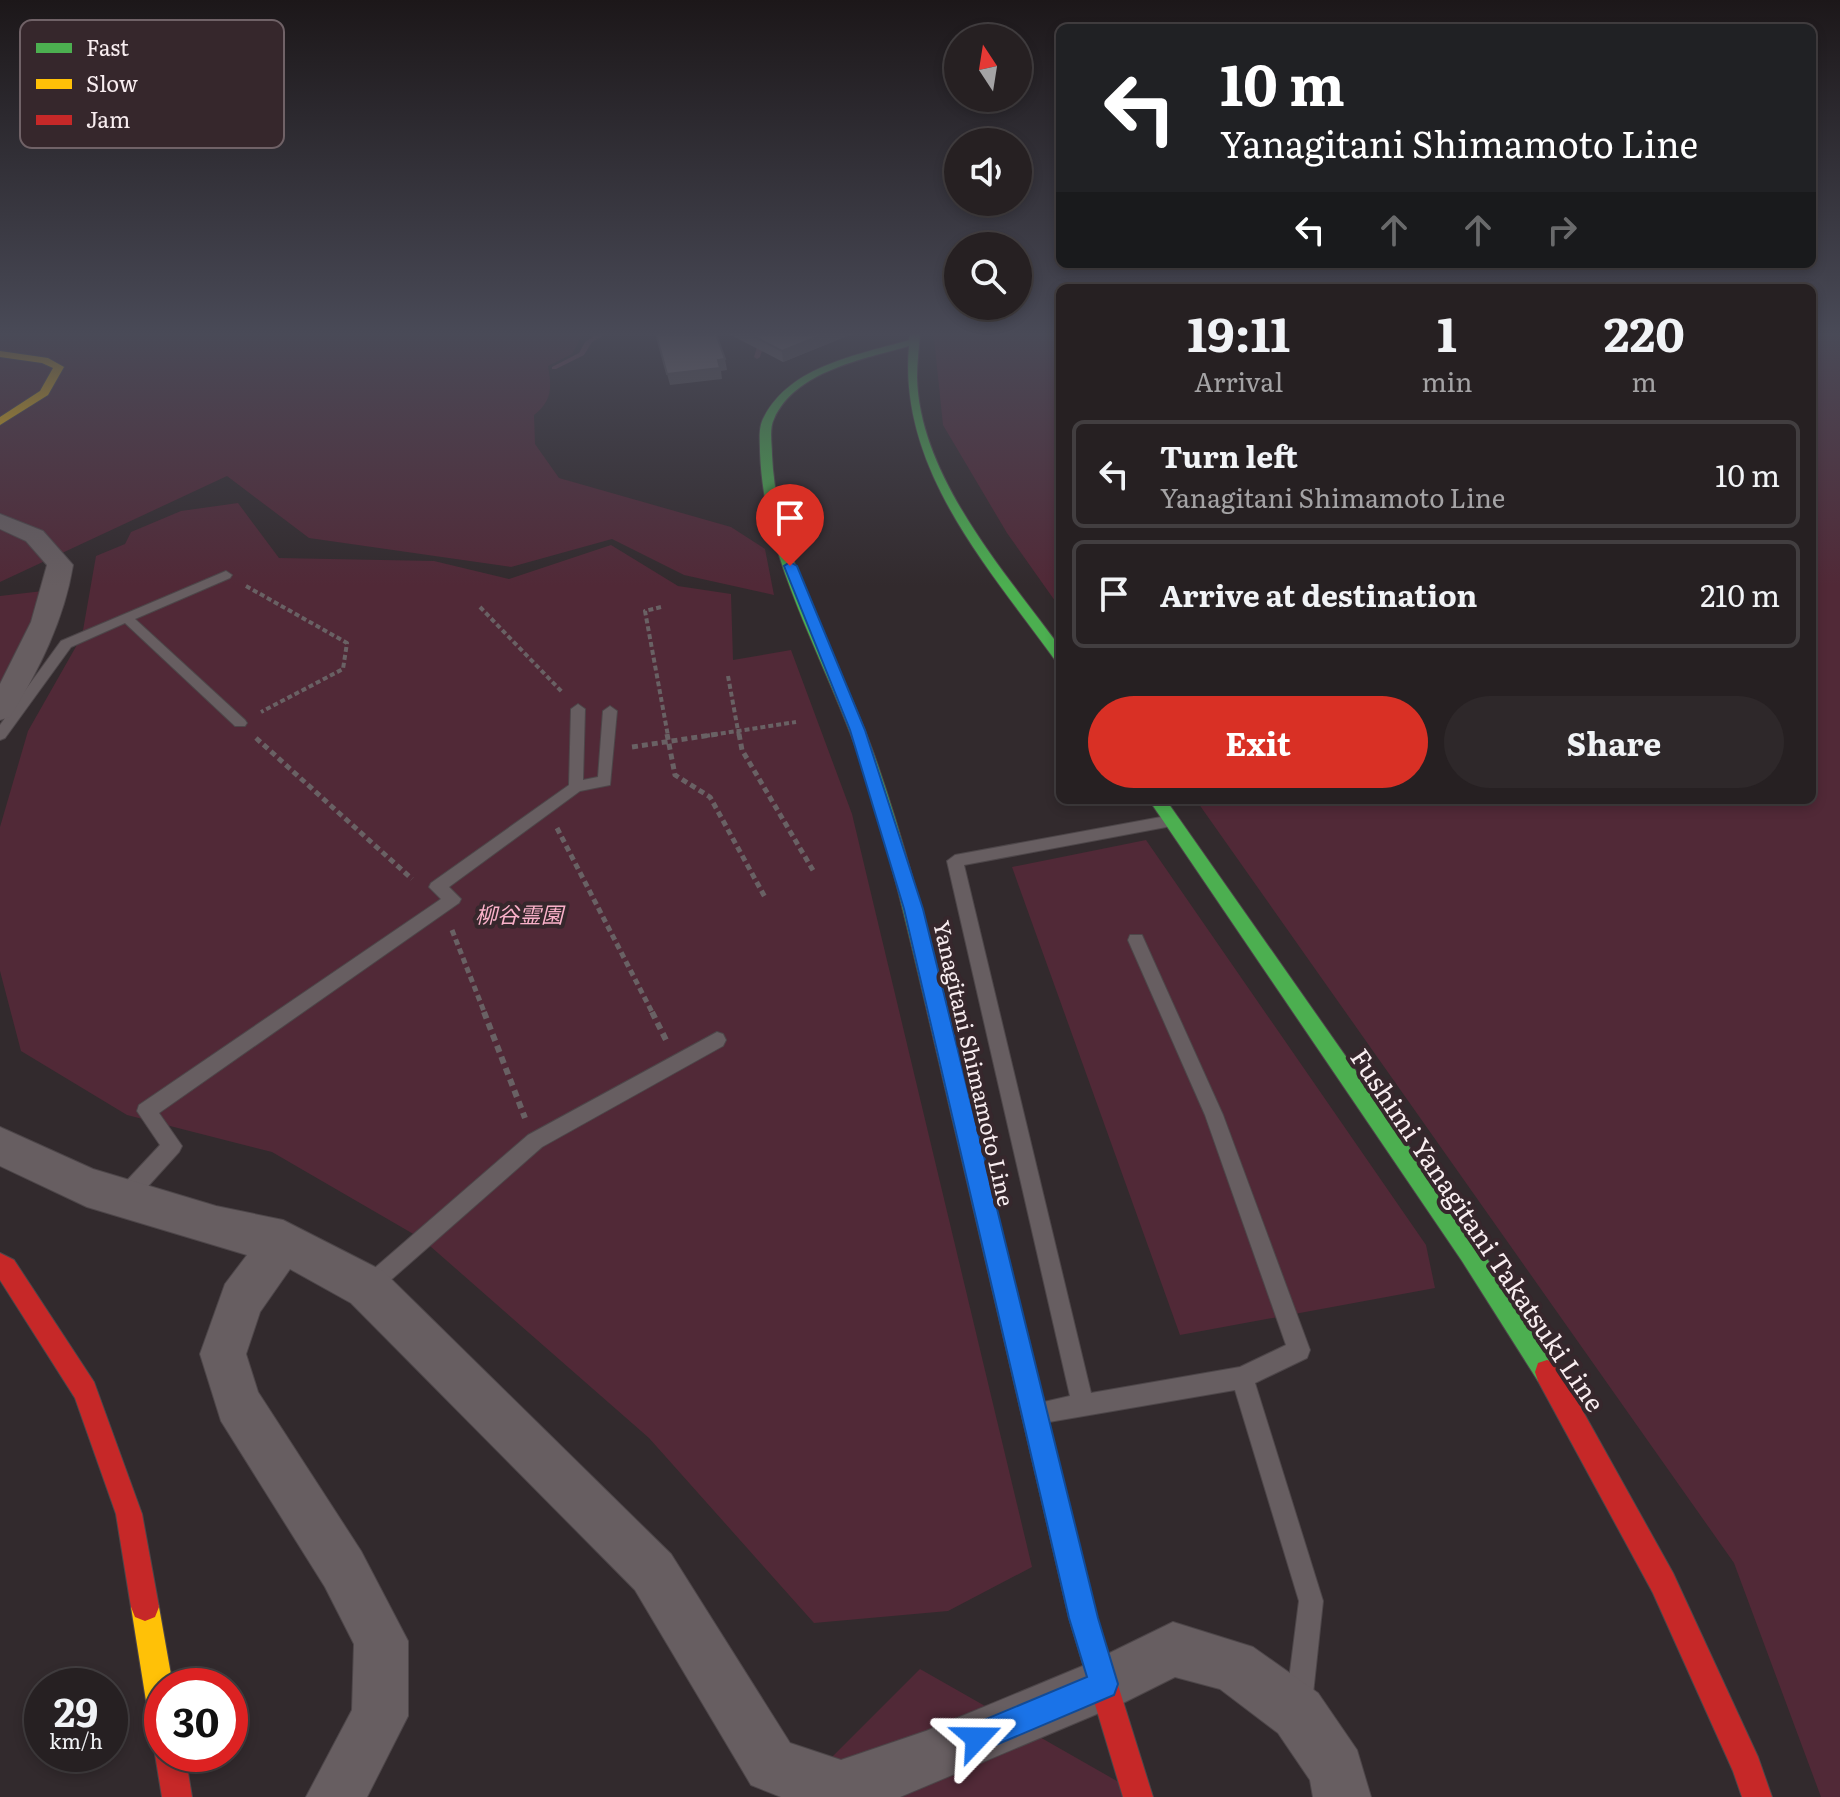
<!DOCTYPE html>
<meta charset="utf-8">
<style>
body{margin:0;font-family:Literata,"Noto Sans JP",serif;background:#2e282a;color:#f1f3f6;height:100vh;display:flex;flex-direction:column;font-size:30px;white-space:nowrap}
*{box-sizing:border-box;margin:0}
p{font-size:26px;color:#a4a3a5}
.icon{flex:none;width:44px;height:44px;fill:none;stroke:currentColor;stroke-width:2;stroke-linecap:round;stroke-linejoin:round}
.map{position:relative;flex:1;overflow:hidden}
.sheet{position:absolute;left:1056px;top:284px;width:760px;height:520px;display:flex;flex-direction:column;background:#262022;border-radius:12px;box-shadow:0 4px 12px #0003,0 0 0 2px #423e40}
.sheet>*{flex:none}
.guide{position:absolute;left:1056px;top:24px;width:760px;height:244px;border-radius:12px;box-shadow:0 4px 12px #0003,0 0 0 2px #423e40;background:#202124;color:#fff;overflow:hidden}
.needle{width:52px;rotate:348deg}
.buttons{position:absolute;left:944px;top:24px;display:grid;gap:16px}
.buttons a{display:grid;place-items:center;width:88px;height:88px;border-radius:50%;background:#262022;box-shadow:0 4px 12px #0003,0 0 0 2px #423e40;font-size:40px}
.speed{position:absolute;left:24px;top:1668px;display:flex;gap:16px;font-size:40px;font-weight:700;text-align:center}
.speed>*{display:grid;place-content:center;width:104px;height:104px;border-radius:50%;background:#262022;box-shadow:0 4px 12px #0003,0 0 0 2px #423e40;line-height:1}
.speed small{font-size:20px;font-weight:400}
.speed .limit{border:12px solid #d22;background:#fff;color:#111}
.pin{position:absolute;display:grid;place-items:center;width:68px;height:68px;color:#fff;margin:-82px -34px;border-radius:50% 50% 50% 0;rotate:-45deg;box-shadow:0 0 8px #0007}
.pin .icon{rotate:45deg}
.me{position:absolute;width:88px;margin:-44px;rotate:67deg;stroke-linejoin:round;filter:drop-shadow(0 0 6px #0008)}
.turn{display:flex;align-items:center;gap:28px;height:168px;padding:0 32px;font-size:36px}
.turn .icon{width:104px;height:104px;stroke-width:2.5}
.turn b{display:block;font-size:56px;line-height:68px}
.lanes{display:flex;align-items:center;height:76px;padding:0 32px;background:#0003;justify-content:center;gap:40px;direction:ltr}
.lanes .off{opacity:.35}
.eta{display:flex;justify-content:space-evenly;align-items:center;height:136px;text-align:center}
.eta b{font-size:48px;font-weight:700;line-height:56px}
.primary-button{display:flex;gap:16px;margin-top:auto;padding:16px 32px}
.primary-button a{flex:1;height:92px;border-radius:48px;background:#d93025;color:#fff;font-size:32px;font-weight:700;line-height:92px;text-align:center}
.primary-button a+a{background:#2e282a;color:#f1f3f6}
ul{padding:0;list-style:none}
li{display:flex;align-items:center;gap:24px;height:108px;margin:0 16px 12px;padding:0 16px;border:4px solid #423e40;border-radius:12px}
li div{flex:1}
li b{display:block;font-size:30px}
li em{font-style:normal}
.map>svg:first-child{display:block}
.green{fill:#512937}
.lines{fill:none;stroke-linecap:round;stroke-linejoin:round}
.stream{fill:#764254;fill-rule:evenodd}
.lane-casing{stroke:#4d4649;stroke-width:2}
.street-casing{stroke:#4d4649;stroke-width:2}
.fast-casing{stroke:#4d4649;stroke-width:2}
.slow-casing{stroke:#4d4649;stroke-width:2}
.jam-casing{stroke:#4d4649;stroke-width:2}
.path-far2{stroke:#696164;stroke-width:4;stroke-dasharray:5 3;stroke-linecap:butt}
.path-far1{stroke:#696164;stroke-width:5;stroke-dasharray:6 4;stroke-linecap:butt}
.path{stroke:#696164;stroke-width:6;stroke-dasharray:7 5;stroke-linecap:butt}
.lane{fill:#675e61;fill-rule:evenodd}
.street{fill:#675e61;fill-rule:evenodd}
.fast{fill:#4caf50;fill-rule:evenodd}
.slow{fill:#ffc107;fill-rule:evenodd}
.jam{fill:#c62828;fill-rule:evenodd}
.wall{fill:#726b6d}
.shaded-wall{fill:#5c5759}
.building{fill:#847c7f;stroke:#5c5759;stroke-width:2}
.route{fill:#1a73e8;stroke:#114b97;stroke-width:2}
.labels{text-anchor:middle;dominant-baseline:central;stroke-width:8;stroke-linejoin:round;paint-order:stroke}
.park-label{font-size:22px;font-style:italic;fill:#f9b1c9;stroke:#36272c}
.street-label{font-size:22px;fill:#f8edf0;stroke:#36272c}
.near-street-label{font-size:26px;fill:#f8edf0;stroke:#36272c}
.key{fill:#36272c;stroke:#706267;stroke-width:2}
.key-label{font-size:22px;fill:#f8edf0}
</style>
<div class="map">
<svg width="1840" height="1797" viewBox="0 0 1840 1797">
<rect width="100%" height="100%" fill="#322a2d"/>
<path class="green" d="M0 334H583L572 354 548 366C552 388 552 401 534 415L535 444 559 478 731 527 765 549 774 595 684 575 612 539 511 567 309 538 227 476 0 582Z
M936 334H1060V608L1007 533 943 425 934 338Z
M1812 334H1840V1797H1821L1734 1563 1196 800H1812Z
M238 503 279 558 434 561 509 579 611 545 678 586 731 594 733 660 791 650 852 814 1032 1567 948 1611 814 1623 649 1438 422 1239 272 1152 127 1115 21 1051 0 971V827L28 731 82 636 96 556 125 544 131 532 181 511Z
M43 591 31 646 0 697V596Z
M1146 840 1426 1245 1435 1288 1180 1335 1012 867Z
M920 1669 1145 1797H792Z"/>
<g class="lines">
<path class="stream" d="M597 334H606L592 342 584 355 556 369H552V367L579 353 585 342Z
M761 334H767L760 357 757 359 754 357Z"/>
<g class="lane-casing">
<path id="lane" d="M226 571 232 575 230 578 135 619 245 720 247 723 245 726H235L125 623 71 647 5 738 0 740V725L61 641Z
M578 704 585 709 583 780 598 777 603 711 610 706 617 711 610 785 580 791 449 887 461 899 459 903 159 1113 182 1146 179 1152 132 1204 125 1207 118 1204 115 1197 118 1190 160 1145 137 1111 139 1105 441 899 429 887 431 883 569 785 571 709Z
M1172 815 1177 817 1180 821 1177 825 964 865 1091 1393 1240 1367 1286 1345 1205 1115 1128 940 1130 935H1142L1223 1115 1310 1350 1307 1358 1255 1383 1323 1601 1312 1703 1308 1712 1299 1716 1290 1712 1286 1703 1299 1601 1235 1390 1043 1423 1035 1420 1032 1412 1035 1404 1070 1396 947 861 955 855Z
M717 1032 723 1034 726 1040 723 1046 542 1147 376 1293 369 1296 362 1293 359 1286 362 1279 528 1135Z"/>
</g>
<g class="street-casing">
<path id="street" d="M0 514 43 531 73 565C64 620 39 670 10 717L0 720V684L31 622 47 565 26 541 0 529Z
M0 1127 93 1169 216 1206 283 1220 383 1271 671 1554 790 1743 841 1760 926 1731 1085 1665 1173 1622 1253 1647 1318 1693 1357 1750 1371 1797H1313L1310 1780 1278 1733 1220 1689 1175 1677 1123 1703 900 1797H781L751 1785 635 1590 351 1303 290 1269 260 1312 246 1354 258 1392 361 1551 408 1641V1716L367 1797H306L352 1710 354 1644 325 1587 221 1421 200 1354 225 1284 247 1255 87 1207 0 1166Z"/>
</g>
<g class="fast-casing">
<path id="fast" d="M910 334H920C919 348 917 363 917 377 919 476 1004 571 1060 647V662L1055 660C988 567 898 469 909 346 864 359 795 371 774 419 769 429 772 443 772 455 777 565 842 660 877 763 904 841 925 922 945 1002L942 1008 935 1010 928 1008 925 1002C906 921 887 841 861 762 826 659 764 563 760 452 760 441 758 427 764 417 791 365 859 355 909 340Z
M1149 800H1166L1478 1245 1556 1363 1559 1372 1556 1381 1547 1384 1538 1381 1462 1261Z"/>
</g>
<g class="slow-casing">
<path id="slow" d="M0 351 48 358 64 367 48 395 0 425V417L40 391 53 368 42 363 0 357Z
M935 994 942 996 945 1002 1061 1472 1057 1481 1048 1485 1039 1481 1035 1472 925 1002 928 996Z
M145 1593 155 1597 159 1607 173 1686H162V1722L152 1717 147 1707 131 1607 135 1597Z"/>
</g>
<g class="jam-casing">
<path id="jam" d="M0 1253 14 1260 94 1382 142 1514 159 1607 155 1617 145 1621 135 1617 131 1607 116 1514 75 1398 0 1280Z
M1547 1360 1556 1363 1673 1573 1758 1757 1772 1797H1742L1733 1771 1653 1593 1538 1381 1535 1372 1538 1363Z
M1048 1459 1057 1463 1061 1472 1097 1618 1153 1797H1123L1069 1618 1035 1472 1039 1463Z
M162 1742V1754H185L192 1797H162L155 1754Z"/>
</g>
<path class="path-far2" d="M246 586 347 643 343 669 261 712
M480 607 563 693
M661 607 645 611 668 736
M728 676 739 736
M705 736 796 722"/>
<path class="path-far1" d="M667 734 675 775 710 797 766 899
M739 734 742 750 814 872
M256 738 412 879
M632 747 718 734
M557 828 653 1014
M452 930 485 1014"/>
<path class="path" d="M484 1012 525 1118
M652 1012 666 1040"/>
<use href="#lane" class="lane"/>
<use href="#street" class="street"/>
<use href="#fast" class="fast"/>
<use href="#slow" class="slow"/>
<use href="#jam" class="jam"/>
</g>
<path class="wall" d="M729 334H852L783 362Z"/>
<path class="shaded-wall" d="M824 334H852L783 362 782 351Z
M725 359 727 370 721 371 722 379 670 385 667 374 718 360Z"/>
<path class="building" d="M656 334H716L725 359 718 360 720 368 667 374Z
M749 334H824L782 351Z"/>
<linearGradient id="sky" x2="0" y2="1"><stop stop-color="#1c1719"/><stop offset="0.57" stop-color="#494a57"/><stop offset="1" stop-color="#494a57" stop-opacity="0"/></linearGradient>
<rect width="1840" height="586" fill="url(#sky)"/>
<path class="route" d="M790 562 797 566 865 730 923 909 1098 1618 1118 1684 1114 1695 977 1753 967 1748 962 1738 967 1727 1087 1677 1069 1618 904 909 850 730 784 566Z"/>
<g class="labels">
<g class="park-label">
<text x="519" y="913">柳谷霊園</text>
</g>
<g class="street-label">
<text transform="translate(975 1063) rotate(77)">Yanagitani Shimamoto Line</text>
</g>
<g class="near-street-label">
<text transform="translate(1479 1229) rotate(56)">Fushimi Yanagitani Takatsuki Line</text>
</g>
</g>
<rect x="20" y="20" width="264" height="128" rx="12" class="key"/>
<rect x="36" y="43" width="36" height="10" fill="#4caf50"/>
<rect x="36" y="79" width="36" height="10" fill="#ffc107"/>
<rect x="36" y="115" width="36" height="10" fill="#c62828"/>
<g class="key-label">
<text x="86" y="56">Fast</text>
<text x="86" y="92">Slow</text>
<text x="86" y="128">Jam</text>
</g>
</svg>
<div class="buttons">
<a><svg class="needle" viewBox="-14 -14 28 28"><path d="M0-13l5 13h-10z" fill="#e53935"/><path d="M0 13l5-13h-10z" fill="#a4a3a5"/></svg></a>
<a><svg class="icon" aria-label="sound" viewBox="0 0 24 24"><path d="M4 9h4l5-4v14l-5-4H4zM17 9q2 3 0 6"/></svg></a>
<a><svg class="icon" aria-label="search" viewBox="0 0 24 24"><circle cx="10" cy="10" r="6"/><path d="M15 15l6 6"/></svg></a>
</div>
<div class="speed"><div>29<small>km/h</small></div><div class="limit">30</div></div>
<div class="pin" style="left:790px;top:566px;background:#d93025"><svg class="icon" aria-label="arrive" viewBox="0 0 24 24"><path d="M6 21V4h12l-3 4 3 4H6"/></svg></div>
<svg class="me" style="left:977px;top:1738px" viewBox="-20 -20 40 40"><path d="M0-17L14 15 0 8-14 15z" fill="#1a73e8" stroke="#fff" stroke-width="4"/></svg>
<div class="guide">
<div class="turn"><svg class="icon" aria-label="left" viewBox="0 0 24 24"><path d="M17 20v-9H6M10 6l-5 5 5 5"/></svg><div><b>10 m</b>Yanagitani Shimamoto Line</div></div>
<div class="lanes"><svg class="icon" aria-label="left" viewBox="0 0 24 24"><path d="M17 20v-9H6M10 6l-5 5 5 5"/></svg><svg class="icon off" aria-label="ahead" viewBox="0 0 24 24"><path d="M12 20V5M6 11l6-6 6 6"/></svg><svg class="icon off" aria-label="ahead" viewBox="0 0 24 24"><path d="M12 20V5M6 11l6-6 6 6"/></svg><svg class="icon off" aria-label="right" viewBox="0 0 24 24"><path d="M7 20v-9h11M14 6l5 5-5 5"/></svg></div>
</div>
<section class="sheet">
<div class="eta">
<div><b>19:11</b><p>Arrival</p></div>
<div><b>1</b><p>min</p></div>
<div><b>220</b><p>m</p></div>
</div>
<ul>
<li><svg class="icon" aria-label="left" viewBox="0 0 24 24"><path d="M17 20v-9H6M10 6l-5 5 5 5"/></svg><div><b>Turn left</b><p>Yanagitani Shimamoto Line</p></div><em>10 m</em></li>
<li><svg class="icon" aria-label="arrive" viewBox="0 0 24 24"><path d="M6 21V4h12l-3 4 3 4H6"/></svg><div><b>Arrive at destination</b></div><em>210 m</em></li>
</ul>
<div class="primary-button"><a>Exit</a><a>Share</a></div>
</section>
</div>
